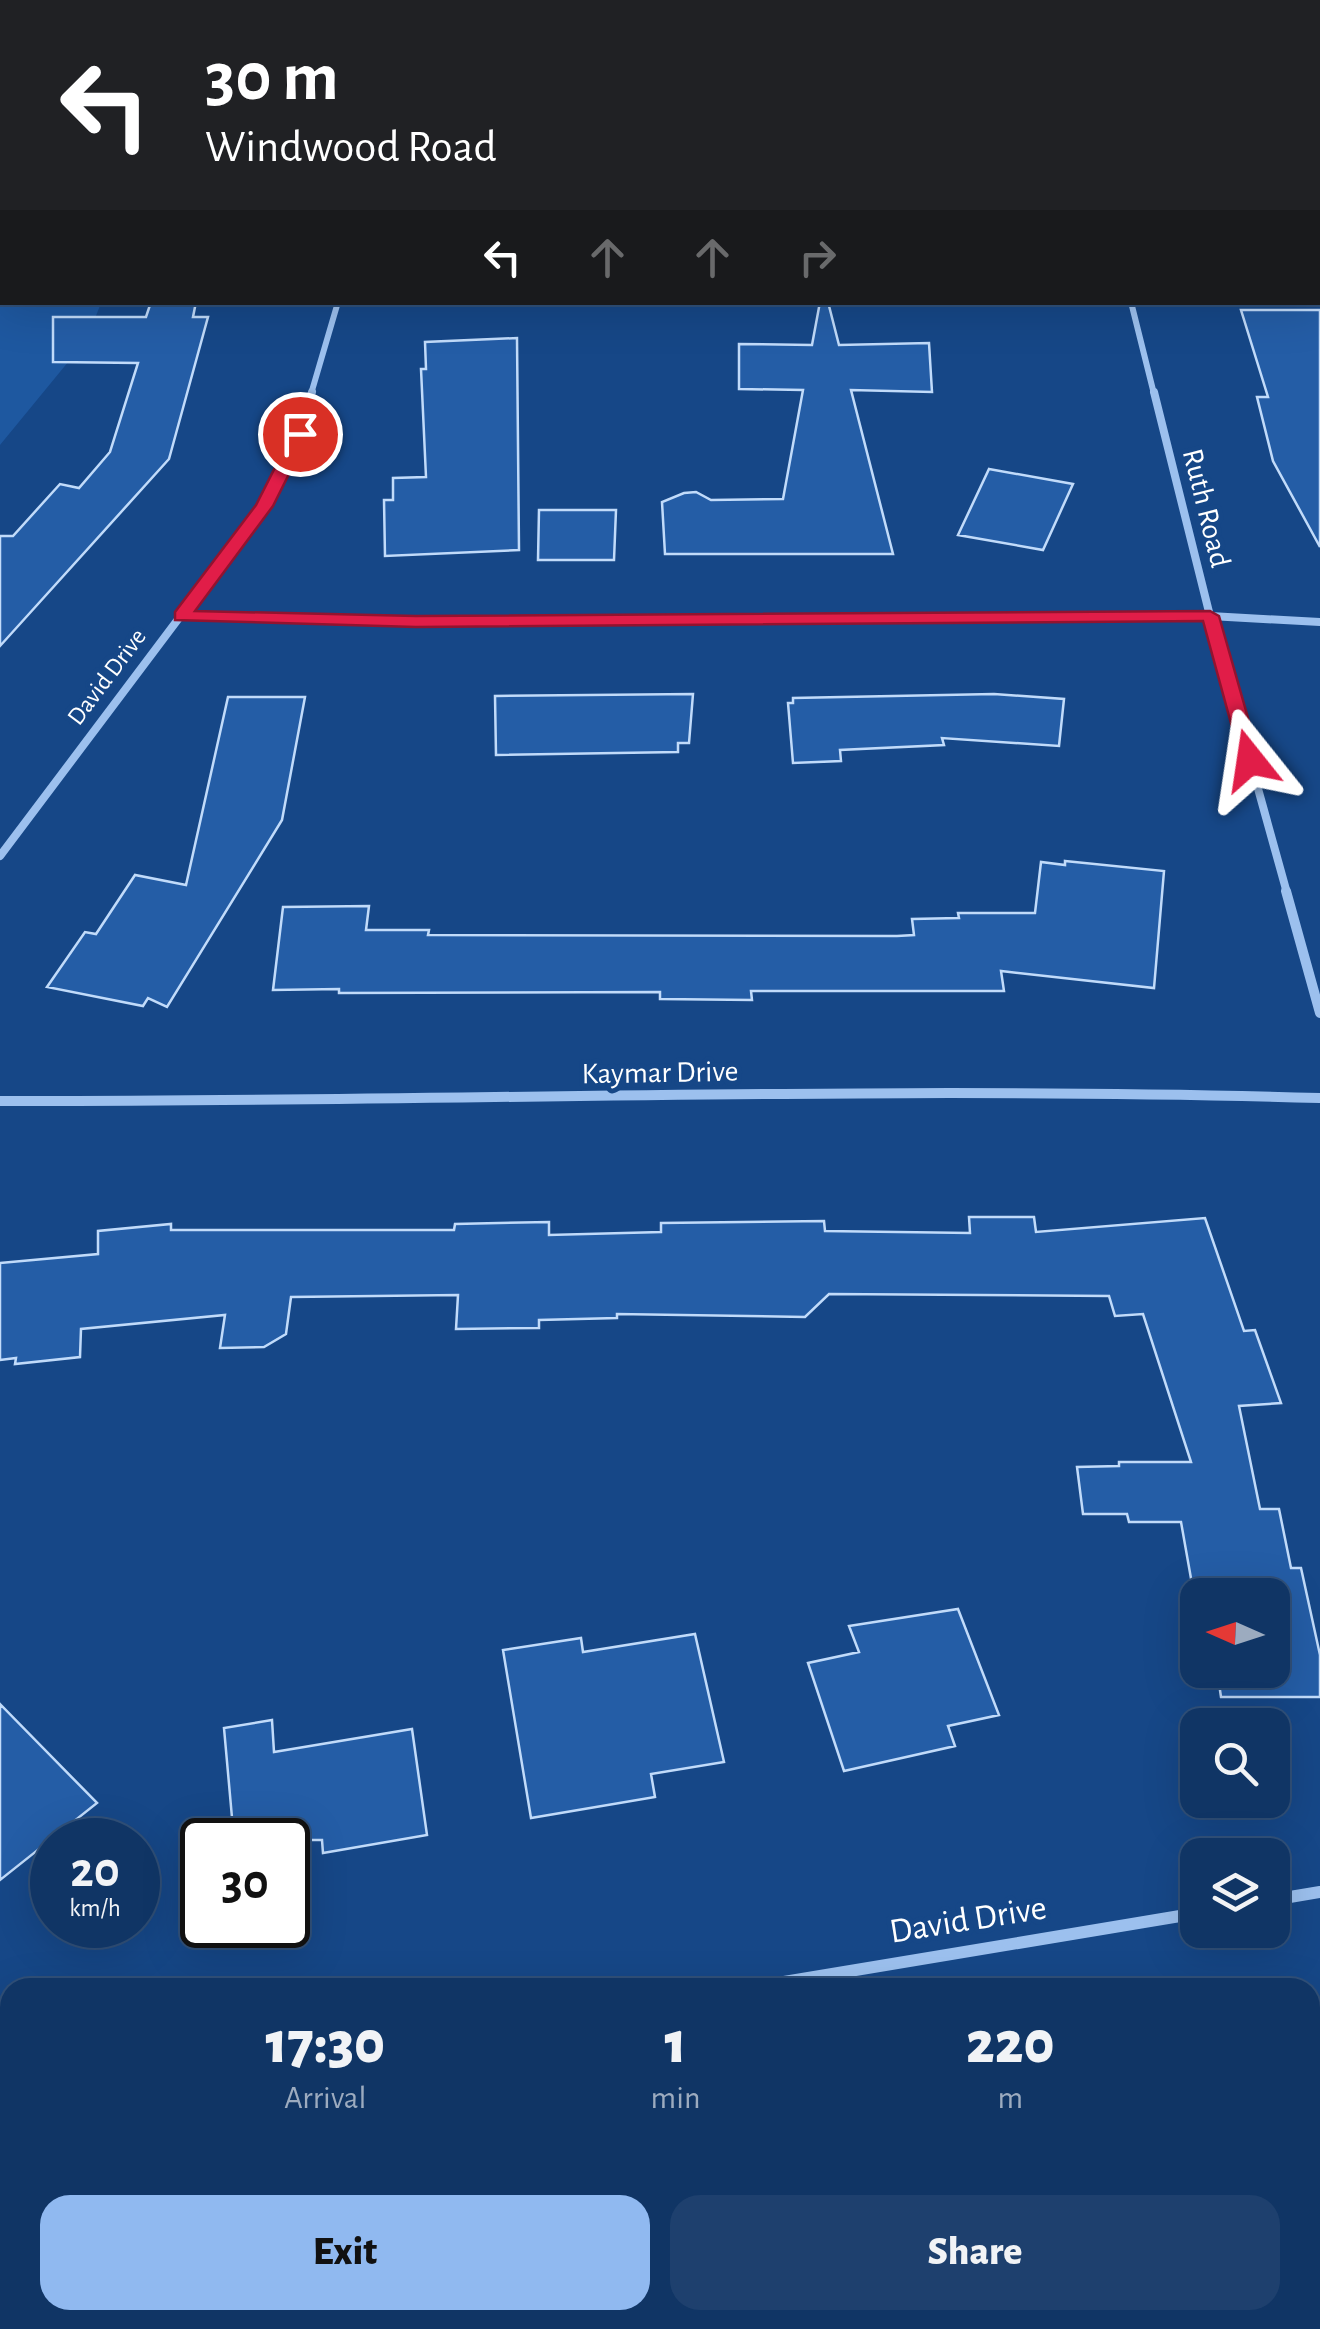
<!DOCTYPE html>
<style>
body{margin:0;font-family:"Alegreya Sans",sans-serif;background:#1e406e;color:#f1f3f6;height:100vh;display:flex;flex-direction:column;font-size:38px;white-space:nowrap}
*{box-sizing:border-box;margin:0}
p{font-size:32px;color:#9cabbf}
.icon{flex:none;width:55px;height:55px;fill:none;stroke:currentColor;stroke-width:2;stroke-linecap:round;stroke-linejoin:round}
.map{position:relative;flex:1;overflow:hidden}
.panel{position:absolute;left:0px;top:1978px;width:1320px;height:352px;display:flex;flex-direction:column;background:#103565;border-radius:30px 30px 0 0;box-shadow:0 10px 40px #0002,0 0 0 2px #305079}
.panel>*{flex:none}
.hud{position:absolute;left:0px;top:0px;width:1320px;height:305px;box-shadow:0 10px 40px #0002,0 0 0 2px #305079;background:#202124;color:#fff;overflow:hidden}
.needle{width:65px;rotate:273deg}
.controls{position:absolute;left:1180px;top:1578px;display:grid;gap:20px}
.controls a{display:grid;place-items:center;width:110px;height:110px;border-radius:20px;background:#103565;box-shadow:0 10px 40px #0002,0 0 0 2px #305079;font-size:50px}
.speed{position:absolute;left:30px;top:1818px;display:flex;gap:20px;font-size:50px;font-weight:700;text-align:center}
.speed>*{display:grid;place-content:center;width:130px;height:130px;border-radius:50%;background:#103565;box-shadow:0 10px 40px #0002,0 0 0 2px #305079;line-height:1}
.speed small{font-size:25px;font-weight:400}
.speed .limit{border:5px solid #111;border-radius:15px;background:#fff;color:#111}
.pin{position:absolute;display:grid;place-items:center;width:85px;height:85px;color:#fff;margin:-42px;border:5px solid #fff;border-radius:50%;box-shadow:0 2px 10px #0007}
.me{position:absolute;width:110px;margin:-55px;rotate:345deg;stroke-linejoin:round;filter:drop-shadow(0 0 8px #0008)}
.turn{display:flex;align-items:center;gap:35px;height:210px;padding:0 40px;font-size:45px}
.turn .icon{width:130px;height:130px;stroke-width:2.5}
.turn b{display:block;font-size:70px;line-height:85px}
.lanes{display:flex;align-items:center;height:95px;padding:0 40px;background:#0003;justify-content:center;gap:50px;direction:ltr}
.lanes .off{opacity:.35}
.eta{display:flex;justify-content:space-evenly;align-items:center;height:170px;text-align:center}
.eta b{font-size:60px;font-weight:800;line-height:70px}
.button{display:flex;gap:20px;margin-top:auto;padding:20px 40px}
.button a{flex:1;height:115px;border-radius:30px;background:#90b9f0;color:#111;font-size:40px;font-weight:800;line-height:115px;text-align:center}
.button a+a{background:#1e406e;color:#f1f3f6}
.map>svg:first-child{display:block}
.green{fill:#1e58a0}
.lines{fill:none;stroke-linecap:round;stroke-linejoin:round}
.stream{stroke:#8ebbf1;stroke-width:18}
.building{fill:#245da6;stroke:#c1dbfa;stroke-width:2.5}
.minor-far3{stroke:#9cc0ee;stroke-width:6}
.minor-far2{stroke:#9cc0ee;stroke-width:8}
.minor-far1{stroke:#9cc0ee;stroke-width:10}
.minor{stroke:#9cc0ee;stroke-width:12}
.route{fill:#e11d48;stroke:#92132f;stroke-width:2.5}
.labels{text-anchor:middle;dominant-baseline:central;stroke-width:10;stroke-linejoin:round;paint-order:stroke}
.far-street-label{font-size:25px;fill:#fff;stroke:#164787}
.street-label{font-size:30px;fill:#fff;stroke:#164787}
.near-street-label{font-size:35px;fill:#fff;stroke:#164787}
</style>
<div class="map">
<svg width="1320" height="2329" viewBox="0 0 1320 2329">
<rect width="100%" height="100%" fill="#164787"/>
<path class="green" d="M0 0H357L2 2V302L101 303 87 339 0 445Z"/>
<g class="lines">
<path class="stream" d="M161 2 162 0
M0 139 2 138"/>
</g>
<path class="building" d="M151 302H196L193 317H208L169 459 0 646V536H13L60 484 79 488 110 452 138 363 53 362V317H146Z
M820 302H828L839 345 929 343 932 392 851 390 893 554H665L662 502 684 493 696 492 711 500 783 499 803 390 739 389V344L812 345Z
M1241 310H1320V547L1273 461 1257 397H1268Z
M517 338 519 550 385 556 384 500H393V478L426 477 421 369H426L425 342Z
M989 469 1073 484 1043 550 958 535Z
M539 510H616L614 560H538Z
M693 694 689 743H678V752L496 755 495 696Z
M994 694 1064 699 1059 746 942 738 944 745 840 750 841 761 793 763 788 703H793V698Z
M228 697H305L282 820 167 1007 148 998 143 1006 47 987 85 932 96 934 135 875 186 885Z
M1065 861 1164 871 1154 988 1001 971 1004 991H751L752 1000 660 999V992L339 993V989L273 990 283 907 369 906 366 930H429L428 935 897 936 914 935 912 919 959 918 958 913H1035L1041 862 1065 865Z
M969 1217H1034L1036 1232 1205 1218 1244 1331 1255 1330 1281 1403 1239 1406 1260 1509H1279L1291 1568H1301L1320 1655V1697H1221L1217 1670H1272V1595H1198L1195 1601 1181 1522H1129L1127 1514H1083L1077 1467 1119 1466V1462H1191L1143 1314 1115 1316 1109 1296 829 1294 805 1317 617 1314V1318L539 1320V1328L456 1329 458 1295 291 1297 286 1334 264 1347 220 1348 225 1315 81 1329 80 1357 15 1364 16 1358 0 1360V1263L98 1254V1231L171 1224V1230H454L455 1224 549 1222V1235L661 1232V1223L824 1221 825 1231 970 1233Z
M958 1609 999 1715 948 1726 955 1746 844 1771 808 1663 859 1652 849 1626Z
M695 1634 724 1762 651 1774 655 1797 531 1818 503 1650 581 1638 583 1652Z
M0 1704 97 1803 0 1880Z
M272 1720 274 1752 412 1729 427 1835 323 1853 322 1840H234L224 1728Z"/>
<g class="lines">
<path class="minor-far3" d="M582 2 586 0
M1131 302 1154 394
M311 394 338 302"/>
<path class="minor-far2" d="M1154 392 1210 616 1287 893
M181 616 415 621 1210 616 1320 622
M0 856 264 505 300 434 312 392"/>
<path class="minor-far1" d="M1286 891 1320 1013
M0 1101C440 1102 880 1085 1320 1098"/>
<path class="minor" d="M1272 1900 1320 1892
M748 1988 1198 1913
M0 2087 10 2089"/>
</g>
<path class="route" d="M300 429 309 434 273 506 195 611 416 616 1210 611 1219 616 1260 760 1250 766 1241 760 1203 621 416 627 175 620V612L256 505 292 434Z"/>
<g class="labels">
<g class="far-street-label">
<text transform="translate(107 677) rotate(-53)">David Drive</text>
</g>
<g class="street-label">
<text transform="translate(1206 508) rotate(76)">Ruth Road</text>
<text transform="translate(660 1073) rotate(-1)">Kaymar Drive</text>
</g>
<g class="near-street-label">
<text transform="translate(968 1920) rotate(-9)">David Drive</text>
</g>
</g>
</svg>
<div class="controls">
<a><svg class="needle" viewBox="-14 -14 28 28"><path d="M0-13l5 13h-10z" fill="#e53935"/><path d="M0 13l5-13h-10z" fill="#9cabbf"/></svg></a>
<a><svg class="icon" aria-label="search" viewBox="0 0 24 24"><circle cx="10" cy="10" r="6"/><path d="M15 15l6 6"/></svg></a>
<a><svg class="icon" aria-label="layers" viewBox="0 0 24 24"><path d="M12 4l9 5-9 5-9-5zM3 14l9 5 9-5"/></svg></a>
</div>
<div class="speed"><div>20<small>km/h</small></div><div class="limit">30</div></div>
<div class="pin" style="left:300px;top:434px;background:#d93025"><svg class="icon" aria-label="arrive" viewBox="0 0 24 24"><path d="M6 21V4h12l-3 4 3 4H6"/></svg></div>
<svg class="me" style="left:1250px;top:760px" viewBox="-20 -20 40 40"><path d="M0-17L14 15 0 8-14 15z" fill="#e11d48" stroke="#fff" stroke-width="4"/></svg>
<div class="hud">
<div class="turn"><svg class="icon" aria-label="left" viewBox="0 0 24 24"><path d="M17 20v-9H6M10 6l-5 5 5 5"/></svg><div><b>30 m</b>Windwood Road</div></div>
<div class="lanes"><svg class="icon" aria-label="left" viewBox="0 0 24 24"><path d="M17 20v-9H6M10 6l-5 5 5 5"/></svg><svg class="icon off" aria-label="ahead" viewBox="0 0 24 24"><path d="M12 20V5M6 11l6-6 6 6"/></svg><svg class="icon off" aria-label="ahead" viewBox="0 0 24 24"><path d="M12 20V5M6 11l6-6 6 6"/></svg><svg class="icon off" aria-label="right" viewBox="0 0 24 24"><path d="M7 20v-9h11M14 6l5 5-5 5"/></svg></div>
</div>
<section class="panel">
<div class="eta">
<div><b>17:30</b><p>Arrival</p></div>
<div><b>1</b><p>min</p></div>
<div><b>220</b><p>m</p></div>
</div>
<div class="button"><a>Exit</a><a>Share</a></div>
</section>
</div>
